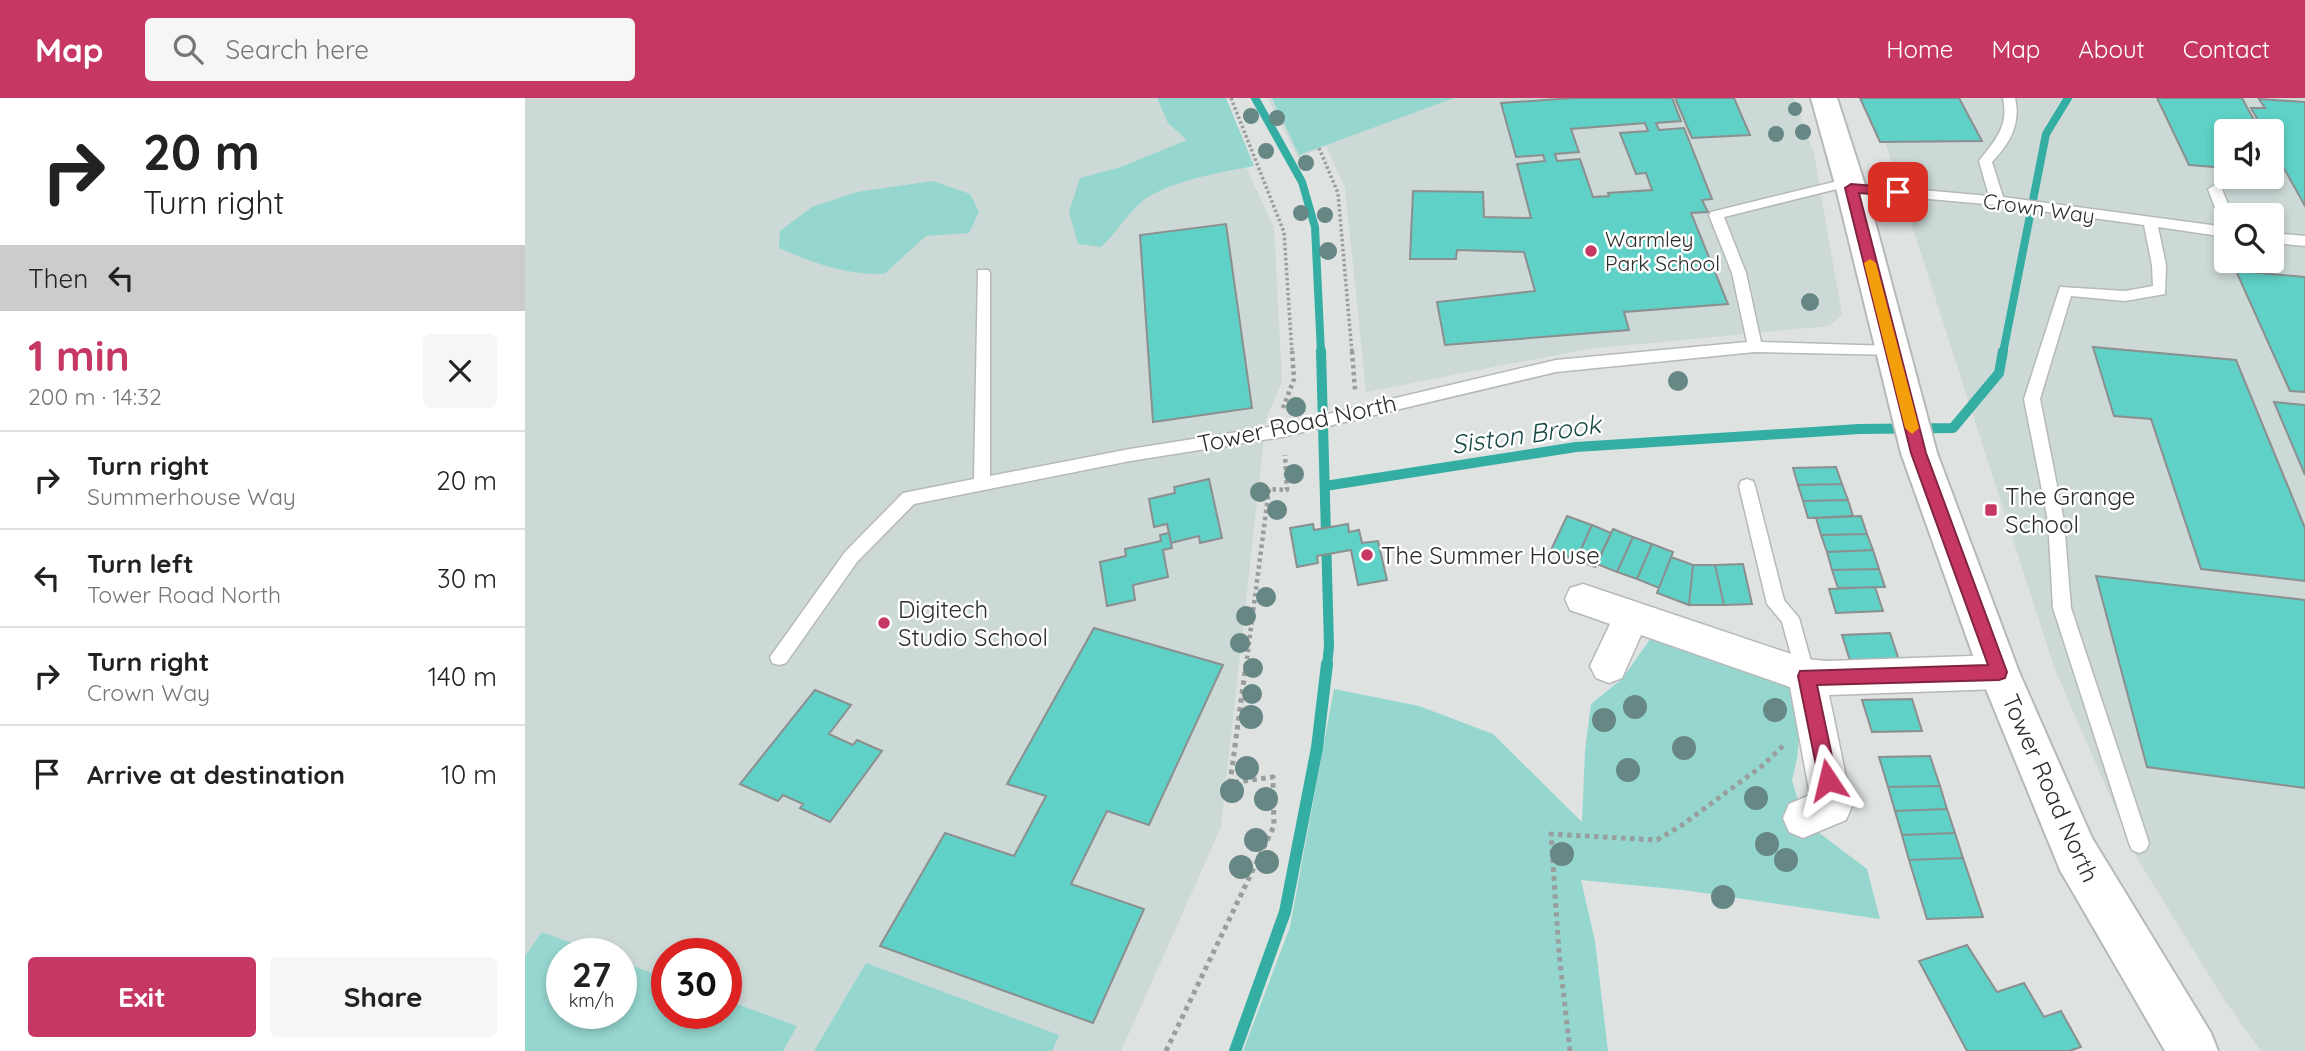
<!DOCTYPE html>
<meta charset="utf-8">
<style>
body{margin:0;font-family:Quicksand,sans-serif;background:#f6f6f6;color:#222;height:100vh;display:flex;flex-direction:column;font-size:26px;white-space:nowrap}
*{box-sizing:border-box;margin:0}
p{font-size:23px;color:#767676}
.icon{flex:none;width:38px;height:38px;fill:none;stroke:currentColor;stroke-width:2;stroke-linecap:round;stroke-linejoin:round}
.map{position:relative;flex:1;overflow:hidden}
.panel{display:flex;flex-direction:column;background:#fff;width:525px}
.panel>*{flex:none}
.guide{background:#fff;color:#222;overflow:hidden}
.controls{position:absolute;left:1689px;top:21px;display:grid;gap:14px}
.controls a{display:grid;place-items:center;width:70px;height:70px;border-radius:7px;background:#fff;box-shadow:0 4px 10px #0003;font-size:35px}
.speed{position:absolute;left:21px;top:840px;display:flex;gap:14px;font-size:35px;font-weight:700;text-align:center}
.speed>*{display:grid;place-content:center;width:91px;height:91px;border-radius:50%;background:#fff;box-shadow:0 4px 10px #0003;line-height:1}
.speed small{font-size:18px;font-weight:400}
.speed .limit{border:10px solid #d22;background:#fff;color:#111}
.pin{position:absolute;display:grid;place-items:center;width:60px;height:60px;color:#fff;margin:-30px;border-radius:14px;box-shadow:0 4px 10px #0006}
.me{position:absolute;width:77px;margin:-38px;rotate:350deg;stroke-linejoin:round;filter:drop-shadow(0 0 5px #0008)}
.turn{display:flex;align-items:center;gap:24px;height:147px;padding:0 28px;font-size:32px}
.turn .icon{width:91px;height:91px;stroke-width:2.5}
.turn b{display:block;font-size:49px;line-height:60px}
.then{display:flex;align-items:center;height:66px;padding:0 28px;background:#0003;gap:14px;font-size:26px}
.round{display:grid;place-items:center;flex:none;width:74px;height:74px;border-radius:7px;background:#f6f6f6}
.overview{display:flex;align-items:center;justify-content:space-between;height:119px;padding:0 28px}
h1{font-size:42px;font-weight:700;line-height:52px;color:#c63863}
.primary-button{display:flex;gap:14px;margin-top:auto;padding:14px 28px}
.primary-button a{flex:1;height:80px;border-radius:7px;background:#c63863;color:#fff;font-size:28px;font-weight:700;line-height:80px;text-align:center}
.primary-button a+a{background:#f6f6f6;color:#222}
ul{padding:0;list-style:none}
li{display:flex;align-items:center;gap:21px;height:98px;padding:0 28px;border-top:2px solid #e0e0e0}
li div{flex:1}
li b{display:block;font-size:26px}
li em{font-style:normal}
header{display:flex;align-items:center;gap:42px;box-sizing:border-box;height:98px;padding:0 35px;background:#c63863;color:#fff}
header strong{font-size:33px}
nav{display:flex;gap:38px;margin-inline-start:auto;font-size:24px}
.search{width:490px;height:63px;background:#f6f6f6;display:flex;align-items:center;gap:18px;box-sizing:border-box;padding:0 24px;border-radius:7px;color:#767676;font-size:26px}
main{display:flex;flex:1;min-height:0}
.map>svg:first-child{display:block}
.built{fill:#ccd9d7;fill-rule:evenodd}
.green{fill:#95d7cf}
.lines{fill:none;stroke-linecap:round;stroke-linejoin:round}
.stream-far2{stroke:#34ada3;stroke-width:8}
.stream-far1{stroke:#34ada3;stroke-width:10}
.stream{stroke:#34ada3;stroke-width:12}
.building{fill:#5fd1c6;stroke:#8c8f8f;stroke-width:2;fill-rule:evenodd}
.lane-casing{stroke:#b6b9b9;stroke-width:3}
.street-casing{stroke:#b6b9b9;stroke-width:3}
.secondary-casing{stroke:#b6b9b9;stroke-width:4}
.path-far2{stroke:#9a9d9d;stroke-width:3.5;stroke-dasharray:2.5 2.5;stroke-linecap:butt}
.path-far1{stroke:#9a9d9d;stroke-width:4.5;stroke-dasharray:3.5 3.5;stroke-linecap:butt}
.path{stroke:#9a9d9d;stroke-width:5;stroke-dasharray:4.5 4.5;stroke-linecap:butt}
.lane{fill:#fff;fill-rule:evenodd}
.street{fill:#fff;fill-rule:evenodd}
.secondary{fill:#fff;fill-rule:evenodd}
.tree{fill:#668784}
.route{fill:#c63863;stroke:#812440;stroke-width:2}
.slow{fill:#f59e0b}
.poi-dot{fill:#c63863;stroke:#fff;stroke-width:2.5}
.labels{text-anchor:middle;dominant-baseline:central;stroke-width:5;stroke-linejoin:round;paint-order:stroke}
.far-street-label{font-size:21px;fill:#2c2d2d;stroke:#fff}
.far-poi-label{font-size:21px;fill:#2c2d2d;stroke:#fff;text-anchor:start}
.street-label{font-size:24px;fill:#2c2d2d;stroke:#fff}
.poi-label{font-size:24px;fill:#2c2d2d;stroke:#fff;text-anchor:start}
.water-label{font-size:26px;font-style:italic;fill:#194b47;stroke:#fff}
</style>
<header>
<strong>Map</strong>
<div class="search"><svg class="icon" aria-label="search" viewBox="0 0 24 24"><circle cx="10" cy="10" r="6"/><path d="M15 15l6 6"/></svg>Search here</div>
<nav><a>Home</a><a>Map</a><a>About</a><a>Contact</a></nav>
</header>
<main>
<section class="panel">
<div class="guide">
<div class="turn"><svg class="icon" aria-label="right" viewBox="0 0 24 24"><path d="M7 20v-9h11M14 6l5 5-5 5"/></svg><div><b>20 m</b>Turn right</div></div>
<div class="then">Then<svg class="icon" aria-label="left" viewBox="0 0 24 24"><path d="M17 20v-9H6M10 6l-5 5 5 5"/></svg></div>
</div>
<div class="overview"><div><h1>1 min</h1><p>200 m · 14:32</p></div><a class="round"><svg class="icon" aria-label="close" viewBox="0 0 24 24"><path d="M6 6l12 12M18 6L6 18"/></svg></a></div>
<ul>
<li><svg class="icon" aria-label="right" viewBox="0 0 24 24"><path d="M7 20v-9h11M14 6l5 5-5 5"/></svg><div><b>Turn right</b><p>Summerhouse Way</p></div><em>20 m</em></li>
<li><svg class="icon" aria-label="left" viewBox="0 0 24 24"><path d="M17 20v-9H6M10 6l-5 5 5 5"/></svg><div><b>Turn left</b><p>Tower Road North</p></div><em>30 m</em></li>
<li><svg class="icon" aria-label="right" viewBox="0 0 24 24"><path d="M7 20v-9h11M14 6l5 5-5 5"/></svg><div><b>Turn right</b><p>Crown Way</p></div><em>140 m</em></li>
<li><svg class="icon" aria-label="arrive" viewBox="0 0 24 24"><path d="M6 21V4h12l-3 4 3 4H6"/></svg><div><b>Arrive at destination</b></div><em>10 m</em></li>
</ul>
<div class="primary-button"><a>Exit</a><a>Share</a></div>
</section>
<div class="map">
<svg width="1780" height="953" viewBox="0 0 1780 953">
<rect width="100%" height="100%" fill="#dee2e1"/>
<path class="built" d="M0 0H700L718 64 749 129 757 283 741 321 696 729 596 953H0ZM37 856H96V915H37ZM142 856H201V915H142Z
M743 0H1269L1289 56 1317 217 1304 228 1062 251 841 294 820 90 801 48 773 60Z
M1346 0H1780V953H1736L1698 900 1612 760 1529 569ZM1701 33H1746V79H1701ZM1701 117H1746V163H1701Z"/>
<path class="green" d="M632 0H701L729 68C697 74 635 84 612 108 599 121 590 136 576 149L553 146 544 114 555 80 596 69 662 42 643 25Z
M747 0H929L774 57Z
M408 83 445 96 454 114 444 135 401 138 359 176C321 177 288 165 254 150L255 133 287 109 332 94Z
M1128 537 1260 578 1274 600 1276 621 1272 660 1267 682 1278 720 1289 731 1342 771 1355 821 1158 792 1056 782 1070 843 1083 953H718L765 829 809 591 894 608 968 636 1057 724 1060 653 1066 606 1097 581Z
M17 834 75 856H37V915H96V864L142 880V915H201V902L272 928 258 953H0V858Z
M341 865 534 937 527 953H289Z"/>
<g class="lines">
<path class="stream-far2" d="M730 0 777 84 790 129 796 255
M1478 255 1521 36 1543 0"/>
<path class="stream-far1" d="M796 253 804 548 802 568
M800 388 1051 349 1334 331 1428 330 1474 275 1478 253"/>
<path class="stream" d="M710 953 760 814 792 650 802 566"/>
</g>
<path class="building" d="M1049 0H1147L1156 23 1131 25 1134 32 1159 30 1187 101 1177 102 1183 114 1166 115 1203 206 1099 214 1104 232 920 247 912 204 1010 193 999 154 932 152 931 161H885L888 93 958 94 959 119 1006 120 992 66 1020 63 1018 57 991 59 976 5ZM1120 25 1123 33 1095 35 1111 76 1121 75 1127 92 1083 95 1084 98 1068 99 1055 61 1032 63 1030 56 1054 54 1046 31Z
M1150 0H1209L1225 37 1167 40Z
M1335 0H1434L1457 43 1355 44Z
M1632 0H1717L1735 33H1701V70L1664 67Z
M1734 1 1780 4V108L1746 47V33H1739L1726 10H1740Z
M701 126 727 310 628 324 615 137Z
M1711 173 1780 179V294L1765 293Z
M1568 249 1711 262 1780 430V483L1676 471 1626 321 1589 318Z
M1749 304 1780 307V377Z
M1311 369 1317 386 1273 387 1268 370Z
M684 381 697 440 675 445 674 438 646 445 642 426 629 429 624 401 650 395 649 389Z
M1317 386 1323 402 1278 403 1273 387Z
M1323 402 1328 418 1283 420 1278 403Z
M1042 418 1067 427 1051 462 1026 452Z
M1336 418 1342 436 1296 437 1291 420Z
M788 426 789 432 823 426 824 434 834 432 837 445 853 443 862 482 833 487 826 452 792 458 793 465 772 469 765 430Z
M1067 427 1086 435 1070 469 1051 462Z
M1088 431 1108 439 1092 474 1072 466Z
M644 435 647 450 638 452 643 479 608 487 610 502 582 508 575 464 601 458 600 451 636 443 635 437Z
M1342 436 1348 452 1302 454 1296 437Z
M1108 439 1127 446 1112 481 1092 474Z
M1127 446 1148 454 1134 490 1112 481Z
M1348 452 1354 471 1307 472 1302 454Z
M1146 459 1168 467 1164 507 1132 495Z
M1218 466 1227 506 1199 507 1190 467Z
M1168 467H1190L1199 507H1164Z
M1354 471 1360 489 1313 490 1307 472Z
M1571 478 1780 502V690L1622 669Z
M1350 489 1358 513 1311 515 1304 491Z
M569 530 698 567 624 727 582 713 546 786 619 811 568 925 355 848 420 735 489 758 521 698 482 686Z
M1365 535 1375 565 1326 566 1317 537Z
M290 592 326 607 304 636 328 647 332 642 357 653 305 724 275 710 278 706 258 697 253 703 215 686Z
M1387 601 1397 633 1347 634 1337 602Z
M1405 658 1415 688 1363 689 1354 659Z
M1415 688 1422 711 1370 713 1363 689Z
M1422 711 1430 735 1377 737 1370 713Z
M1430 735 1438 760 1384 762 1377 737Z
M1438 760 1458 819 1402 821 1384 762Z
M1442 847 1472 894 1499 885 1519 919 1536 913 1556 949 1544 953H1442L1394 863Z"/>
<g class="lines">
<g class="lane-casing">
<path id="lane" d="M1478 0H1490C1496 26 1485 45 1467 64L1478 99 1701 129V139L1633 129 1641 167 1640 196 1600 203 1546 198 1515 301 1539 423 1546 510 1624 745 1621 752 1614 755 1607 752 1604 745 1528 510 1523 423 1499 301 1535 189 1600 193 1628 188 1627 167 1619 127 1472 107 1326 94 1320 89 1199 119 1221 175 1236 244 1366 248 1374 253 1371 257 1230 254 1031 274 757 339 605 363 389 406 332 464 261 565 254 567 247 565 245 559 320 454 378 395 449 381 453 172H463L465 175V378L605 351 757 327 1031 262 1222 244 1207 175 1184 117 1186 114 1325 80 1330 81V86L1464 98 1454 63C1470 42 1484 29 1478 0Z
M1690 87 1697 91 1707 117H1701V124L1694 120 1683 91Z
M1746 135 1780 138V148L1746 145Z
M1222 381 1228 383 1230 388 1259 502 1274 520 1290 578 1288 584 1281 586 1274 584 1272 578 1257 524 1242 506 1214 388 1216 383Z"/>
</g>
<g class="street-casing">
<path id="street" d="M1058 486 1281 561 1302 563 1474 557 1487 562 1493 574 1487 586 1474 591 1304 597 1327 708 1321 722 1278 740 1264 734 1258 720 1264 706 1285 697 1265 589 1116 537 1097 580 1084 585 1071 580 1065 568 1085 526 1045 512 1040 501 1045 490Z"/>
</g>
<g class="secondary-casing">
<path id="secondary" d="M1286 0H1312L1341 90 1412 355 1494 574 1567 740 1686 935 1693 953H1640L1535 772 1454 574 1376 355 1311 90Z"/>
</g>
<path class="path-far2" d="M706 0 759 134 767 255
M794 50 813 95 827 255"/>
<path class="path-far1" d="M827 253 830 292
M758 310 769 281 767 253
M721 568 744 391 762 392 760 357"/>
<path class="path" d="M641 953 749 728 748 679 705 685 721 566
M1045 953 1034 855 1026 736 1132 742 1157 727 1237 668 1259 647"/>
<use href="#lane" class="lane"/>
<use href="#street" class="street"/>
<use href="#secondary" class="secondary"/>
</g>
<g class="tree">
<circle cx="1270" cy="11" r="7"/>
<circle cx="726" cy="18" r="8"/>
<circle cx="752" cy="20" r="8"/>
<circle cx="1278" cy="34" r="8"/>
<circle cx="1251" cy="36" r="8"/>
<circle cx="741" cy="53" r="8"/>
<circle cx="781" cy="65" r="8"/>
<circle cx="776" cy="115" r="8"/>
<circle cx="800" cy="117" r="8"/>
<circle cx="803" cy="153" r="9"/>
<circle cx="1285" cy="204" r="9"/>
<circle cx="1153" cy="283" r="10"/>
<circle cx="771" cy="309" r="10"/>
<circle cx="769" cy="376" r="10"/>
<circle cx="735" cy="394" r="10"/>
<circle cx="752" cy="412" r="10"/>
<circle cx="741" cy="499" r="10"/>
<circle cx="721" cy="518" r="10"/>
<circle cx="715" cy="545" r="10"/>
<circle cx="728" cy="570" r="10"/>
<circle cx="727" cy="596" r="10"/>
<circle cx="1110" cy="609" r="12"/>
<circle cx="1250" cy="612" r="12"/>
<circle cx="726" cy="619" r="12"/>
<circle cx="1079" cy="622" r="12"/>
<circle cx="1159" cy="650" r="12"/>
<circle cx="722" cy="670" r="12"/>
<circle cx="1103" cy="672" r="12"/>
<circle cx="707" cy="693" r="12"/>
<circle cx="1231" cy="700" r="12"/>
<circle cx="741" cy="701" r="12"/>
<circle cx="731" cy="742" r="12"/>
<circle cx="1242" cy="746" r="12"/>
<circle cx="1037" cy="756" r="12"/>
<circle cx="1261" cy="762" r="12"/>
<circle cx="742" cy="764" r="12"/>
<circle cx="716" cy="769" r="12"/>
<circle cx="1198" cy="799" r="12"/>
</g>
<path class="route" d="M1326 86 1373 90 1379 94 1373 98 1334 95 1401 355 1482 574 1480 580 1474 582 1292 587 1312 682 1310 688 1303 691 1297 688 1294 682 1273 578 1275 573 1463 567 1386 355 1320 90Z"/>
<path class="slow" d="M1345 161 1351 165 1394 330 1387 336 1380 330 1339 165Z"/>
<g class="poi-dot">
<circle cx="1066" cy="153" r="7"/>
<rect x="1459" y="405" width="14" height="14" rx="3.5"/>
<circle cx="842" cy="457" r="7"/>
<circle cx="359" cy="525" r="7"/>
</g>
<g class="labels">
<g class="far-street-label">
<text transform="translate(1514 110) rotate(8)">Crown Way</text>
</g>
<g class="far-poi-label">
<text x="1080" y="141">Warmley<tspan x="1080" dy="24">Park School</tspan></text>
</g>
<g class="street-label">
<text transform="translate(772 325) rotate(-12)">Tower Road North</text>
<text transform="translate(1526 690) rotate(66)">Tower Road North</text>
</g>
<g class="poi-label">
<text x="1480" y="398">The Grange<tspan x="1480" dy="28">School</tspan></text>
<text x="856" y="457">The Summer House</text>
<text x="373" y="511">Digitech<tspan x="373" dy="28">Studio School</tspan></text>
</g>
<g class="water-label">
<text transform="translate(1001 336) rotate(-8)">Siston Brook</text>
</g>
</g>
</svg>
<div class="controls">
<a><svg class="icon" aria-label="sound" viewBox="0 0 24 24"><path d="M4 9h4l5-4v14l-5-4H4zM17 9q2 3 0 6"/></svg></a>
<a><svg class="icon" aria-label="search" viewBox="0 0 24 24"><circle cx="10" cy="10" r="6"/><path d="M15 15l6 6"/></svg></a>
</div>
<div class="speed"><div>27<small>km/h</small></div><div class="limit">30</div></div>
<div class="pin" style="left:1373px;top:94px;background:#d93025"><svg class="icon" aria-label="arrive" viewBox="0 0 24 24"><path d="M6 21V4h12l-3 4 3 4H6"/></svg></div>
<svg class="me" style="left:1303px;top:682px" viewBox="-20 -20 40 40"><path d="M0-17L14 15 0 8-14 15z" fill="#c63863" stroke="#fff" stroke-width="4"/></svg>
</div>
</main>
